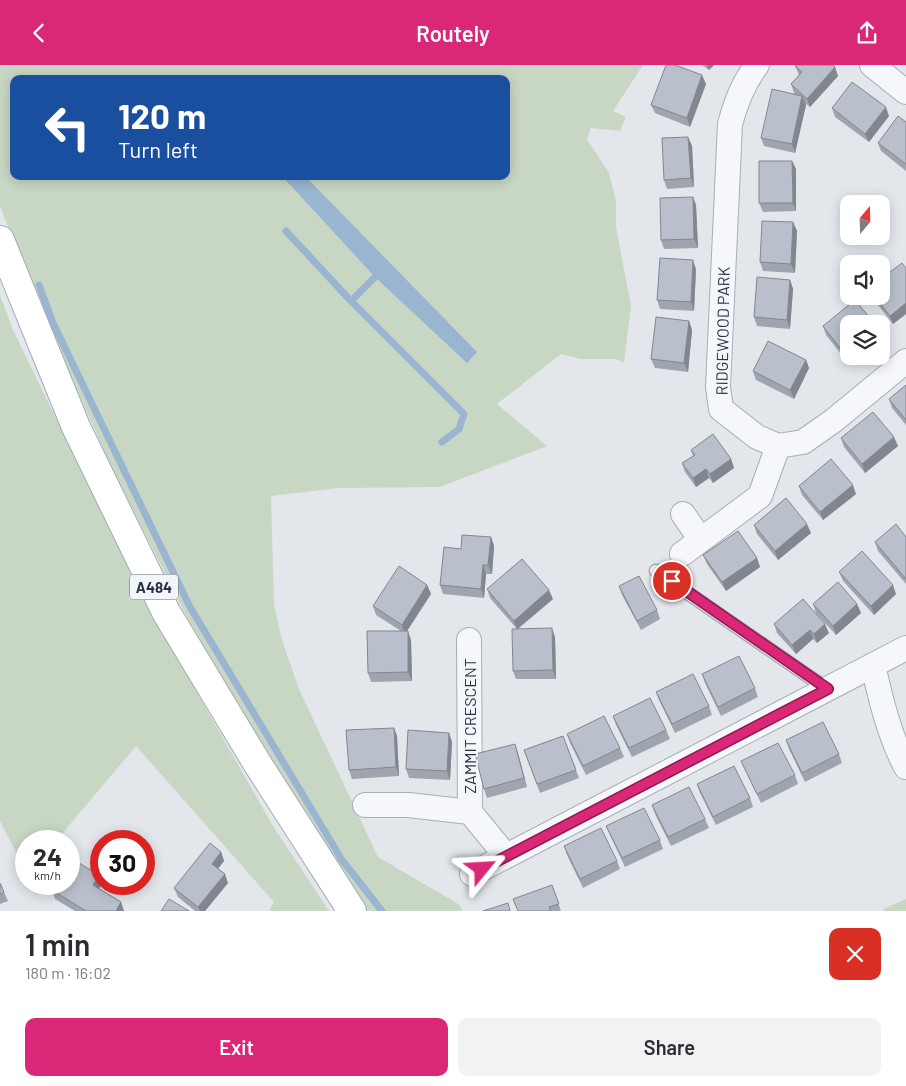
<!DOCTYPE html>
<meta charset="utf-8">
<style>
body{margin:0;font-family:Barlow,sans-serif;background:#f2f2f3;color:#2b2b33;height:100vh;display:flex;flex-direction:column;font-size:19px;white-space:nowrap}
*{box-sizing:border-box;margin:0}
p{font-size:16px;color:#7c7c81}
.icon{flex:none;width:28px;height:28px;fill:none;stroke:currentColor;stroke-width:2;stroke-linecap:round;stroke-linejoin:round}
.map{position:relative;height:846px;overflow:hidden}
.details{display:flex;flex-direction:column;background:#fff;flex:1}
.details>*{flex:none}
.hud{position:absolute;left:10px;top:10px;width:500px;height:105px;border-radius:10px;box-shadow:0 2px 12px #0003;background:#1a4fa0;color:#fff;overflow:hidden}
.needle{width:32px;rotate:19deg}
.tools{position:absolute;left:840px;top:130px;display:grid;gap:10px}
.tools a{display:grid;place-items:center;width:50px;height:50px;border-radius:10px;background:#fff;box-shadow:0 2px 12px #0003;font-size:25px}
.speed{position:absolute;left:15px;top:765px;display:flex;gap:10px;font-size:25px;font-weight:700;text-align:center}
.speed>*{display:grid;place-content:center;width:65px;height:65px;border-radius:50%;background:#fff;box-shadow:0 2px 12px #0003;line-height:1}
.speed small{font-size:12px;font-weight:400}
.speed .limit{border:8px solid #d22;background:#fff;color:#111}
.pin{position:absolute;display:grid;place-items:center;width:42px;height:42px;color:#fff;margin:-21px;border:2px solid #fff;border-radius:50%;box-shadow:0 1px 5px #0007}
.me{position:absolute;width:55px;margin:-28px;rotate:63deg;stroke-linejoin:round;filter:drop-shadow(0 0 4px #0008)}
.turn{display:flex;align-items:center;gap:18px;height:105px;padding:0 25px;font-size:22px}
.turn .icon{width:65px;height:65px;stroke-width:2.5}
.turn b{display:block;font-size:35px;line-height:42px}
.round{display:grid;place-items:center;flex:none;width:52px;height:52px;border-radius:10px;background:#f2f2f3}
.head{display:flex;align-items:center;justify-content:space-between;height:85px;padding:0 25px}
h1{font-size:30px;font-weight:600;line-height:38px}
.button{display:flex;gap:10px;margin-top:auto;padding:10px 25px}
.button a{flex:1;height:58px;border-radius:10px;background:#db2777;color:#fff;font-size:20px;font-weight:600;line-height:58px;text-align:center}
.button a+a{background:#f2f2f3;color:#2b2b33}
header{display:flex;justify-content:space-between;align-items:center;height:65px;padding:0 25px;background:#db2777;color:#fff;font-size:22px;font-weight:600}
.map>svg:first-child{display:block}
.green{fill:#c8d7c3;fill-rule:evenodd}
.water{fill:#9ab5cf}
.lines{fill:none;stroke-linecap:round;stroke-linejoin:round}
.stream{stroke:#9ab5cf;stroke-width:7}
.service-casing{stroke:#a7aeb7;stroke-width:15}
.minor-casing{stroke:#a7aeb7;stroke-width:26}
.primary-casing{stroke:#a1abb9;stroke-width:30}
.service{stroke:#f6f7fa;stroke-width:12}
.minor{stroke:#f6f7fa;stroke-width:24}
.primary{stroke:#fff;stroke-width:28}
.wall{fill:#9fa5af}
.shaded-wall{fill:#82868e}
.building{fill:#b9c0cb;stroke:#82868e}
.route-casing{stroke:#8e194d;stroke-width:12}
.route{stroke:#db2777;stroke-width:9}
.labels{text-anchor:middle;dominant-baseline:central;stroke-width:4;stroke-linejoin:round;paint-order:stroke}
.shield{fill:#f3f6f9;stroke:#656e7c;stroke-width:1}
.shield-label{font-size:15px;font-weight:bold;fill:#283446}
.street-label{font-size:16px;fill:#283446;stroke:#f3f6f9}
</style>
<header><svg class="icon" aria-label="back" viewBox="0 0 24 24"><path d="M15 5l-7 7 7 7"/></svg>Routely<svg class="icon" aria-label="share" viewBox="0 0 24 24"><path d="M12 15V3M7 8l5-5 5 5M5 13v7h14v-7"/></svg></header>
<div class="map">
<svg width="906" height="846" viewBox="0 0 906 846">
<rect width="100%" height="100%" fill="#e3e7ec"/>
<path class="green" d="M0 0H643L613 46 626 52 620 66 591 63 587 74 609 108 616 136V162L631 241 624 298 616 294H581L561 289 497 339 547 381 440 422 338 423 271 431 274 540 282 575 299 624 378 792 460 840 462 846H364L284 717 187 552 111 401 30 219 0 141ZM14 14H506V111H14Z
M0 230 13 265 147 540 273 761 329 846H269L274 837 136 681 56 776H26V807L0 756Z
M906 834V846H884L883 844Z"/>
<path class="water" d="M282 111H305L477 287 467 298 375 212Z"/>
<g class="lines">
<path class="stream" d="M286 166 351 236 464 349 459 364 442 377
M39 220 53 258 190 542 342 795 382 846
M351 236 375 212"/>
<g class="service-casing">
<path id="service" d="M656 506 827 624"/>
</g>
<g class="minor-casing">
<path id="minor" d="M757 0C743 18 736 37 730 59L718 322 721 344 757 372 778 381 803 377 833 356 906 296
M872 0 906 27
M683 449 701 475
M682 489 760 431 778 381
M469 575 470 747 506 791
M873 600C881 635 889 670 906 702
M365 740H408L470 747
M472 809 906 583"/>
</g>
<g class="primary-casing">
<path id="primary" d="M0 175 76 362 166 547 257 698 352 846"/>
</g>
<use href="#service" class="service"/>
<use href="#minor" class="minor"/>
<use href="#primary" class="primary"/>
</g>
<path class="wall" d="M702 0H714L709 5Z
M795 1 838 11 810 42 805 38 806 40 795 88 764 81 761 73 795 29 794 28 791 19 799 10Z
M706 19 690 62 655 48 651 40Z
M832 43 889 51 869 77 835 52Z
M906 57V106L881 86 878 78Z
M688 72 692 81 694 122 667 124 664 115Z
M792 96 796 104V146L763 147 759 138Z
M693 132 696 140 698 183 664 184 661 175Z
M793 157 797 166 795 208 763 206 760 197Z
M906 203V249L893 259 871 231H881Z
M696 204 694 246 660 244 657 235Z
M790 215 793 224 790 264 757 261 754 252Z
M689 256 692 265 688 307 655 303 651 294Z
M823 261 849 291H852L847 296 826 270Z
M806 295 809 303 794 334 756 315 753 306Z
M906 320V360L892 343 889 334Z
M841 373 898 381 865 408 844 382Z
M691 385 731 394 734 403 713 418 709 413 696 422 685 407 682 398 693 391Z
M799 421 856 429 823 455 802 430Z
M754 460 811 468 778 495 757 469Z
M491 472 494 481 492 509H486L484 533 443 529 440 520 461 484Z
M906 472V519L878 486 875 477Z
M703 490 757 493 760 502 726 526 707 499Z
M839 507 896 529 874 550 843 516Z
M427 520 431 529 407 566 411 575 412 616 371 617 368 608 401 566 376 550 373 541Z
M619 521 657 545 660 554 641 565 622 530Z
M487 524 553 534 518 564 555 572 556 614H516L513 606 517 564 490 533Z
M813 539H857L861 548 836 570 816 548Z
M774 559 829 568 817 578 813 574 796 589 777 568Z
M702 609 755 623 758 632 721 651 705 618Z
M656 627 709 641 712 650 675 668 659 635Z
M613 651 666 665 670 674 632 692 616 660Z
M394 663 397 671 399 711 352 714 349 705Z
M449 668 452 677 450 715 409 713 406 704Z
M567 669 620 683 624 692 586 710 570 678Z
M563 671 579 713 540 728 524 685Z
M786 675 839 689 842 698 805 717 789 684Z
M515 679 527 722 487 733 484 724Z
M741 696 795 710 798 719 761 738 745 705Z
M697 719 750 733 753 742 716 760 700 728Z
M652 740 705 754 709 763 671 781 655 749Z
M606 761 660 775 663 784 625 802 610 770Z
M564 781 617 796 620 804 583 823 567 790Z
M221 787 224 796 218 804 228 818 205 846H195L178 832 174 823Z
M101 817 102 819 99 824 121 837 124 846H75L55 834 52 825 55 820 54 819Z
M0 818 8 836 0 839Z
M552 820 561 846H518Z"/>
<path class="shaded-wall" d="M707 0H714L709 5Z
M835 2 838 11 810 42 807 34Z
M702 10 706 19 690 62 687 53Z
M802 31 806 40 795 88 792 79Z
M886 42 889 51 869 77 865 69Z
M688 72 692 81 694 122 691 113Z
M792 96 796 104V146L793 138Z
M693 132 696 140 698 183 694 174Z
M793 157 797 166 795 208 791 199Z
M693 195 696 204 694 246 691 237Z
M790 215 793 224 790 264 787 255Z
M906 238V249L893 259 890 251Z
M689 256 692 265 688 307 684 298Z
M849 283V291H852L847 296 843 287Z
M806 295 809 303 794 334 790 325Z
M894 372 898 381 865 408 862 399Z
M731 394 734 403 713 418 710 409Z
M706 404 709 413 696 422 693 413Z
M853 420 856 429 823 455 820 447Z
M807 459 811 468 778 495 775 486Z
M491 472 494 481 492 509 488 500Z
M757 493 760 502 726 526 722 517Z
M483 500 486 509 484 533 481 524Z
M427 520 431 529 405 569 402 560Z
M893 520 896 529 874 550 871 541Z
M549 525 553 534 517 564 514 556Z
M857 539 861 548 836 570 833 561Z
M825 559 829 568 817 578 814 569Z
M552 563 555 572 556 614 553 605Z
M810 565 813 574 796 589 792 580Z
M408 566 411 575 412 616 408 607Z
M394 663 397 671 399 711 396 702Z
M449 668 452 677 450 715 447 706Z
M515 679 518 688 527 722 524 713Z
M221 787 224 796 215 807 212 799Z
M225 809 228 818 205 846H200L198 842Z
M99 810 102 819 96 829 93 820Z
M121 837 124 846H116Z"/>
<path class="building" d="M666 0H675L702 10 687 53 651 40Z
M796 0H833L835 2 807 34 791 19 802 7 795 1Z
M852 17 886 42 865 69 832 43Z
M772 24 802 31 792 79 761 73Z
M898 51 906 57V99L878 78Z
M688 72 691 113 664 115 662 73Z
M759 96H792L793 138H759Z
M693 132 694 174 661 175 660 133Z
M762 156 793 157 791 199 760 197Z
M660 193 693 195 691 237 657 235Z
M902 198 906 203V238L890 251 874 231H881V214Z
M757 212 790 215 787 255 754 252Z
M855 235 875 259H849V283L843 287 823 261Z
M656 252 689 256 684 298 651 294Z
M768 276 806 295 790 325 753 306Z
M906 320V355L889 334Z
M873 347 894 372 862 399 841 373Z
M713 369 731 394 710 409 706 404 693 413 682 398 695 390 691 385Z
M831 394 853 420 820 447 799 421Z
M786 433 807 459 775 486 754 460Z
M896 459 906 472V514L875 477Z
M738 466 757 493 722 517 703 490Z
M462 470 491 472 488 500H483L481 524 440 520 444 482 461 484Z
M862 486 893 520 871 541 839 507Z
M522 494 549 525 514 556 487 524Z
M399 501 427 520 402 560 373 541Z
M639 511 657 545 637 556 619 521Z
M838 517 857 539 833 561 813 539Z
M803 534 825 559 814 569 810 565 792 580 774 559Z
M552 563 553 605 513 606 512 564Z
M367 566H408V607L368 608Z
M739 591 755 623 718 642 702 609Z
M693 609 709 641 672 659 656 627Z
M650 633 666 665 629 683 613 651Z
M604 651 620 683 583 701 567 669Z
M823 657 839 689 802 708 786 675Z
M394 663 396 702 349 705 346 665Z
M408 665 449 668 447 706 406 704Z
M563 671 576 705 537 719 524 685Z
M778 678 795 710 757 729 741 696Z
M515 679 524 713 484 724 475 689Z
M734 701 750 733 713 752 697 719Z
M689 722 705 754 668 772 652 740Z
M644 743 660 775 622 793 606 761Z
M601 763 617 796 580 814 564 781Z
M210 778 221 787 212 799 225 809 198 842 174 823Z
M69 792 99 810 93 820 121 837 116 846H86L52 825 56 819H69Z
M0 818 4 827 0 829Z
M552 820 559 839 549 842 551 846H518L513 834Z
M169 834 189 846H161Z
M508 838 510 846H483Z"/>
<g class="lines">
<g class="route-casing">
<path id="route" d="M482 804 828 624 672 516"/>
</g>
<use href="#route" class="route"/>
</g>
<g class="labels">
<rect class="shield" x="130" y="509.5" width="48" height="25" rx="4"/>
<g class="shield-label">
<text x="154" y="522">A484</text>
</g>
<g class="street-label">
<text transform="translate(722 266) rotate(-89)">RIDGEWOOD PARK</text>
<text transform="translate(469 661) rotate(-90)">ZAMMIT CRESCENT</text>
</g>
</g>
</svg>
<div class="tools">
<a><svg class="needle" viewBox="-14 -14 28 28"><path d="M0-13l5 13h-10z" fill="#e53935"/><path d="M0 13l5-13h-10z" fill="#7c7c81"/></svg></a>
<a><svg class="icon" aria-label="sound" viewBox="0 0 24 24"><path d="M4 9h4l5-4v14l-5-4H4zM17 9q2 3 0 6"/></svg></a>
<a><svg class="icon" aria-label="layers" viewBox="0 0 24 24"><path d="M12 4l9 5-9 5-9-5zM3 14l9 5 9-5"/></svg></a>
</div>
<div class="speed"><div>24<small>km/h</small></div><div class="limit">30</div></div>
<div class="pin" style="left:672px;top:516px;background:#d93025"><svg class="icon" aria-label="arrive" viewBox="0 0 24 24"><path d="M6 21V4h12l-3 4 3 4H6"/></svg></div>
<svg class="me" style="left:482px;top:804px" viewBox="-20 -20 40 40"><path d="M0-17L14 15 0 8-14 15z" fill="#db2777" stroke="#fff" stroke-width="4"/></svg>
<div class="hud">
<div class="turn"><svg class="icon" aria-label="left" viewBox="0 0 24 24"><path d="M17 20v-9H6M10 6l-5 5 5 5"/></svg><div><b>120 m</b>Turn left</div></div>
</div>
</div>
<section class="details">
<div class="head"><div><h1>1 min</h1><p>180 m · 16:02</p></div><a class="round" style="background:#d93025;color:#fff"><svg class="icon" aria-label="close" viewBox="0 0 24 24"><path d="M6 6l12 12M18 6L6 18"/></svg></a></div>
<div class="button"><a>Exit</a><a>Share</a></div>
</section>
